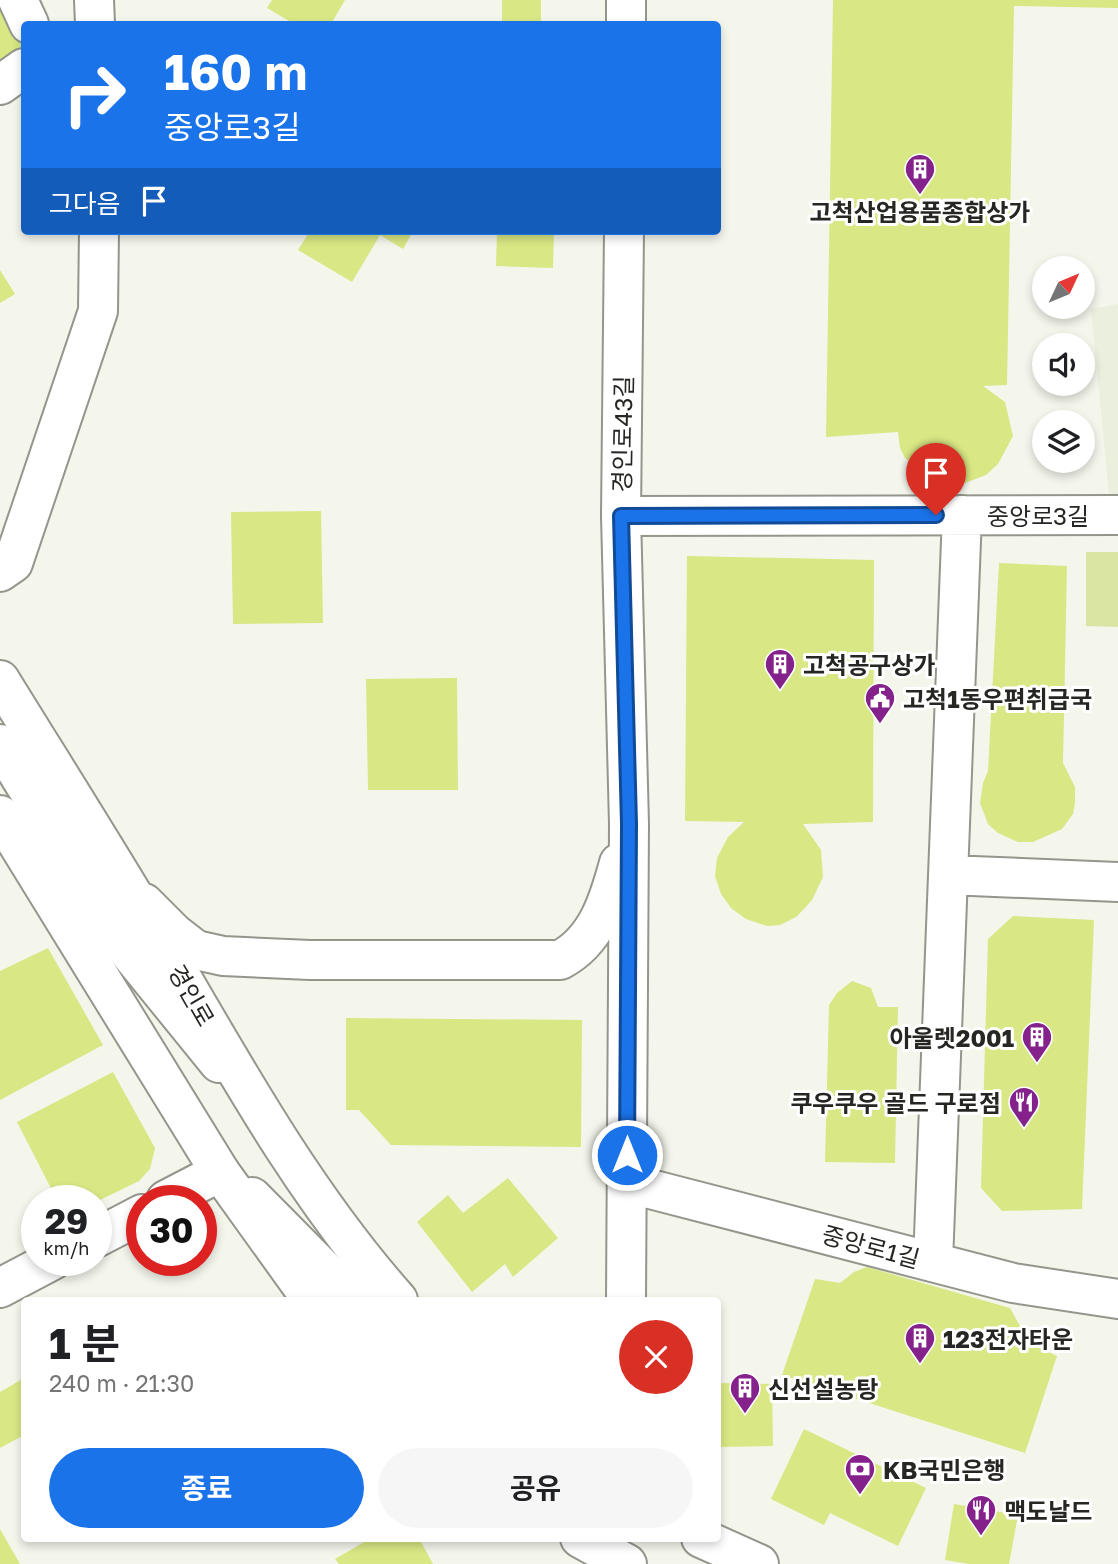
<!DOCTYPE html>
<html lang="ko">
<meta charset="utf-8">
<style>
body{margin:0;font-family:"Golos Text","Noto Sans KR",sans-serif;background:#f6f6f6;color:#202124;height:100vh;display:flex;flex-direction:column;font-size:26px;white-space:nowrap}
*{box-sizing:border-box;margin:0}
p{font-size:23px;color:#757577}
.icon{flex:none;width:38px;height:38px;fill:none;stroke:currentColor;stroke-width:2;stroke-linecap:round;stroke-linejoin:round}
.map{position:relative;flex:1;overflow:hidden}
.panel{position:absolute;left:21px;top:1297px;width:700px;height:245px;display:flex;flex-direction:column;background:#fff;border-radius:7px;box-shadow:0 4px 10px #0003}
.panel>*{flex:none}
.banner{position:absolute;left:21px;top:21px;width:700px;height:214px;border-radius:7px;box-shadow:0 4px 10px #0003;background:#1a73e8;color:#fff;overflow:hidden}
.needle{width:46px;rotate:46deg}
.tools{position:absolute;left:1032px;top:256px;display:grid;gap:14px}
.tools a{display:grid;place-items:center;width:63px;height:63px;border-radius:50%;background:#fff;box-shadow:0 4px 10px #0003;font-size:35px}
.speed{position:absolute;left:21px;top:1185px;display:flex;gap:14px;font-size:35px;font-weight:700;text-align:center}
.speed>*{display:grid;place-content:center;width:91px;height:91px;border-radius:50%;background:#fff;box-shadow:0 4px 10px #0003;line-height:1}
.speed small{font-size:18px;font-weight:400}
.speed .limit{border:10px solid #d22;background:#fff;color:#111}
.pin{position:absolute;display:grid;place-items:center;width:60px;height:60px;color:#fff;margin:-72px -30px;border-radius:50% 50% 50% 0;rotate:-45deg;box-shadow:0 0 7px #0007}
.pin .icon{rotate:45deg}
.me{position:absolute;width:77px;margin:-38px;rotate:0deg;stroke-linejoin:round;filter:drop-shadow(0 0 5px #0008)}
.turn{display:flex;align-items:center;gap:24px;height:147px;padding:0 28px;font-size:32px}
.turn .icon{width:91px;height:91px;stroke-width:2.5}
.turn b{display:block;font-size:49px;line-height:60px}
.then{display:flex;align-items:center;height:66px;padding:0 28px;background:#0003;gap:14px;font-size:26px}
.round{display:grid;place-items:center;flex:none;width:74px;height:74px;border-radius:37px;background:#f6f6f6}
.head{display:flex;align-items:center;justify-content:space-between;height:119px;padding:0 28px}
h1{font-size:42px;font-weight:700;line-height:52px}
.cta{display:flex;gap:14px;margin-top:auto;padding:14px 28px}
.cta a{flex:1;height:80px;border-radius:42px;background:#1a73e8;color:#fff;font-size:28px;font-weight:700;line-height:80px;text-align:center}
.cta a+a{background:#f6f6f6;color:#202124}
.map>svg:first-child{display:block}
.built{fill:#ebefdd}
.green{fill:#dbe5a3}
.building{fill:#d9e784}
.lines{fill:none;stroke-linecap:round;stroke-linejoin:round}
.minor-casing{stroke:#94968c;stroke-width:42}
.major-casing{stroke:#94968c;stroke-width:42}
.minor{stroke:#fff;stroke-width:38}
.major{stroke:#fff;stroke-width:38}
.route-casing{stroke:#114b97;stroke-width:18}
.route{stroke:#1a73e8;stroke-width:12}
.labels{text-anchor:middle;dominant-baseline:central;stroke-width:6;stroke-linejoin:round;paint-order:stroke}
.poi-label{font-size:24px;font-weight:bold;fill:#262723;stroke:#fff;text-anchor:start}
.street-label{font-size:24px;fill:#262723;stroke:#fff}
</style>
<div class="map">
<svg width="1118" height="1564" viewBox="0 0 1118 1564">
<rect width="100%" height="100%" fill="#f4f6ec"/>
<path class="built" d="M1118 304V515H1111L1091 309Z"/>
<path class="green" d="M1086 552H1118V627L1086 626Z"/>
<path class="building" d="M272 0H345L331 24H294L267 8Z
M502 0H541V24H502Z
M833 0H1118V8L1014 6 1007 385 983 386 1005 402 1013 436 998 464 986 475 965 483 941 482 922 471 905 458 900 448 898 432 826 437Z
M0 8 24 43V49L0 66Z
M310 231H413L403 249 380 235 352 282 298 250Z
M497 231H554L553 268 496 266Z
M0 270 15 294 0 303Z
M321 511 323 623 233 624 231 512Z
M687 556 874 560 873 822 803 824 821 850 823 877 812 900 803 910 796 917 780 925 767 926 746 919 731 908 721 894 715 876 717 858 728 837 744 822 685 821Z
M999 563 1067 566 1063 763 1075 787V803L1073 814 1062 829 1033 842H1018L998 833 988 824 980 803 983 783 988 771Z
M457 678 458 790H368L366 679Z
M1013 916 1094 920 1082 1209 1002 1211 981 1188 988 939Z
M48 948 103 1045 0 1100V971Z
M852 981 871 988 878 1007H898L895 1163 825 1162 829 1005 837 993Z
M346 1018 582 1020 581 1147 391 1145 359 1110H346Z
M113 1072 155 1148 150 1169 139 1181 96 1202 57 1200 17 1122Z
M508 1178 558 1238 513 1277 505 1264 472 1292 417 1222 448 1195 463 1213Z
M867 1267 1010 1308 1024 1333 1025 1341 1057 1356 1025 1453 782 1375 815 1279 840 1283 854 1272Z
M24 1378V1435L0 1448V1392Z
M718 1383 772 1384 773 1446 718 1447Z
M804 1429 926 1488 898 1546 830 1513 824 1525 771 1499Z
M954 1504 1018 1515 1009 1564H969L945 1560Z
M0 1529 20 1564H0Z
M371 1538H419L433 1564H339L335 1559Z"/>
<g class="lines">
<g class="minor-casing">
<path id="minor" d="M18 0 29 24
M94 0 95 24
M626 0V24
M0 85 24 68
M624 231 621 516 629 824 626 1300
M621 516 1118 515
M0 572 13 563 98 311 99 231
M0 744 124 946 219 1063
M948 875 1118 882
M144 903 174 933 196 950 223 956 310 960H560C597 941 609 900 619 863
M627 1183 1013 1283 1118 1299
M252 1197 354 1300
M166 1200 220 1172
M96 1238 142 1214
M933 1262 962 515
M0 1288 53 1260"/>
</g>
<g class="major-casing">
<path id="major" d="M0 680C55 769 111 857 164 947 235 1069 304 1194 398 1300
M0 815 220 1172 312 1300
M580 1538 627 1564
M701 1538 759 1564"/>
</g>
<use href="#minor" class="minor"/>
<use href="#major" class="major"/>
</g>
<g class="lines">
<g class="route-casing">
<path id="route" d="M627 1155 629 824 621 516 936 515"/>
</g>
<use href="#route" class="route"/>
</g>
<defs>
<g id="building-pin" transform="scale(1.575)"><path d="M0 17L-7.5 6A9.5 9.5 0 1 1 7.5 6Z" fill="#84218a" stroke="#fff"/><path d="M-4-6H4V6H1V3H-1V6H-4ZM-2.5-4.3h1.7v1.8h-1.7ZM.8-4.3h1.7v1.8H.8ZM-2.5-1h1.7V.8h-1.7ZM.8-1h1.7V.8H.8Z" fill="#fff"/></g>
<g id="civic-pin" transform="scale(1.575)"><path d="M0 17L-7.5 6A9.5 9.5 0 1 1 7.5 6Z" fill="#84218a" stroke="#fff"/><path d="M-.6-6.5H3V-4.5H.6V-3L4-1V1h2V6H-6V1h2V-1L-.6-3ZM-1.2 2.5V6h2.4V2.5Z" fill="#fff"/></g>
<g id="restaurant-pin" transform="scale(1.575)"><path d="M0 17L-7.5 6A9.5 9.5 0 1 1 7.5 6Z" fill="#84218a" stroke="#fff"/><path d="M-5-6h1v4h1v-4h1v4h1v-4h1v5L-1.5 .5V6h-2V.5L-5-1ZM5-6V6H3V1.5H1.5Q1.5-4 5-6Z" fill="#fff"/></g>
<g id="bank-pin" transform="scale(1.575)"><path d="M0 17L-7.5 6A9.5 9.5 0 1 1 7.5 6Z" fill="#84218a" stroke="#fff"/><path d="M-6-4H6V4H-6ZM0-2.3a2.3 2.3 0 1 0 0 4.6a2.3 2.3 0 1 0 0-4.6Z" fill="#fff"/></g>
</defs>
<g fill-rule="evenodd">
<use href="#building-pin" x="920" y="169"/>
<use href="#building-pin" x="780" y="664"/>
<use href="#civic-pin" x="880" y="698"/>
<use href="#building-pin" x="1037" y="1037"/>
<use href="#restaurant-pin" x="1024" y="1102"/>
<use href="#building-pin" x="920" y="1338"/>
<use href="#building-pin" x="745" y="1388"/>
<use href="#bank-pin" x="860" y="1469"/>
<use href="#restaurant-pin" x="981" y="1510"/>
</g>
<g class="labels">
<g class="poi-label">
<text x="920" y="211" text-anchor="middle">고척산업용품종합상가</text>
<text x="803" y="664">고척공구상가</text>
<text x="903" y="698">고척1동우편취급국</text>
<text x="1014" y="1037" text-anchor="end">아울렛2001</text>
<text x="1001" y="1102" text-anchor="end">쿠우쿠우 골드 구로점</text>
<text x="943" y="1338">123전자타운</text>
<text x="768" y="1388">신선설농탕</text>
<text x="883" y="1469">KB국민은행</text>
<text x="1004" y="1510">맥도날드</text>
</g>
<g class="street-label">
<text transform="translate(622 434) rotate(-89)">경인로43길</text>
<text x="1038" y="515">중앙로3길</text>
<text transform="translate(192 995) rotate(60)">경인로</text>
<text transform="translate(871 1246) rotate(15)">중앙로1길</text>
</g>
</g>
</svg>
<div class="tools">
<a><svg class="needle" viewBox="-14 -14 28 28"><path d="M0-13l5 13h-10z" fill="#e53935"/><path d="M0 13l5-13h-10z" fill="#757577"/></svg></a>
<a><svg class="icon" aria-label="sound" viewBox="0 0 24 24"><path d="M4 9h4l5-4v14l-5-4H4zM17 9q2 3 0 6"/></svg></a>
<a><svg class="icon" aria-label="layers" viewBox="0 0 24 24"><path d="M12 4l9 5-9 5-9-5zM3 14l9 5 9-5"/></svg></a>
</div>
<div class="speed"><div>29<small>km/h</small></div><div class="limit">30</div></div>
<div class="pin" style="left:936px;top:515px;background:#d93025"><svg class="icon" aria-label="arrive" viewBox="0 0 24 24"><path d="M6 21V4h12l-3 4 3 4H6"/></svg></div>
<svg class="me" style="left:627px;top:1155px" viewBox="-20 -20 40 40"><circle r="17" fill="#1a73e8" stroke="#fff" stroke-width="3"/><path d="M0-11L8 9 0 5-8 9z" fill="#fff"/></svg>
<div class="banner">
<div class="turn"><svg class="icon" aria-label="right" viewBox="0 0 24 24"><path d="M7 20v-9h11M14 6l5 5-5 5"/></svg><div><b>160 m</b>중앙로3길</div></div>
<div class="then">그다음<svg class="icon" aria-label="arrive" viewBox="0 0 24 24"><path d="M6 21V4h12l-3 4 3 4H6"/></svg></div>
</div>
<section class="panel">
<div class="head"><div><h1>1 분</h1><p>240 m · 21:30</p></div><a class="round" style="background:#d93025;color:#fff"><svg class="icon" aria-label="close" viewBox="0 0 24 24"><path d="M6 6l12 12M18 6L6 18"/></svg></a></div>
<div class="cta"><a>종료</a><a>공유</a></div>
</section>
</div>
